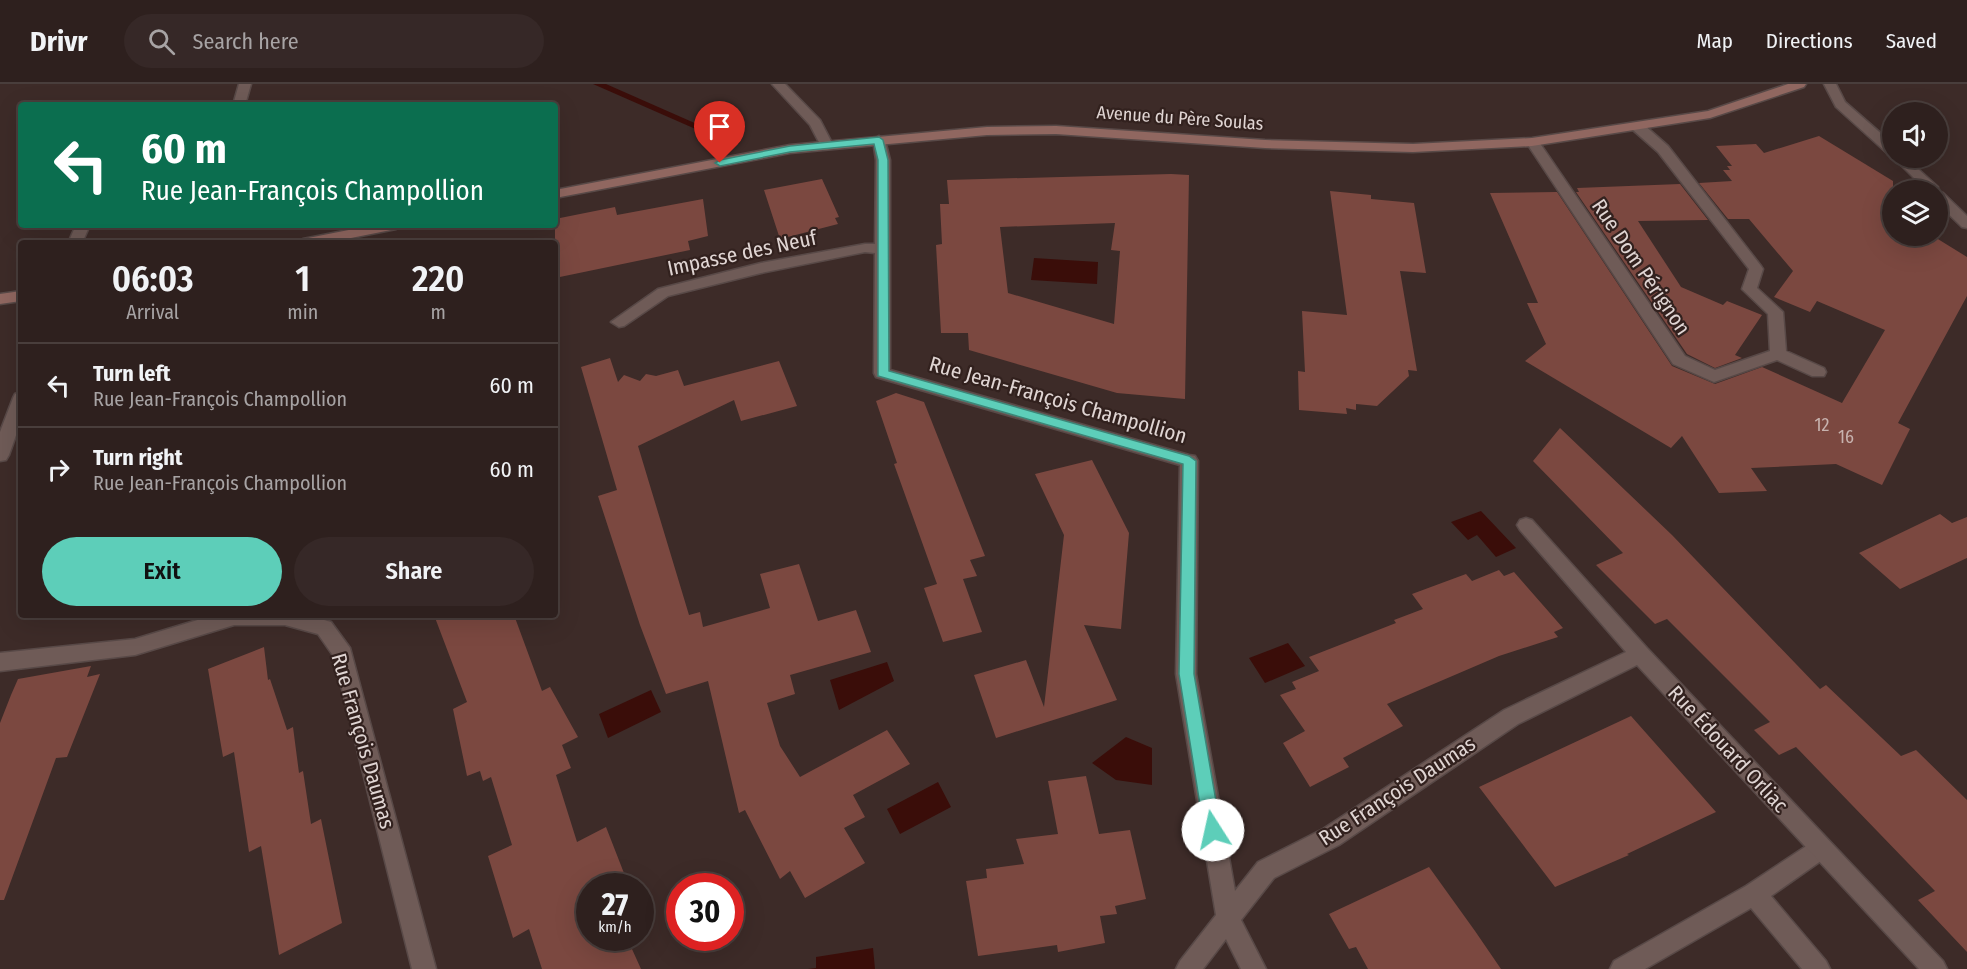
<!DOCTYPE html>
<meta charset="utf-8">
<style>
body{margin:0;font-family:"Fira Sans Condensed",sans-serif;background:#362827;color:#f1f3f6;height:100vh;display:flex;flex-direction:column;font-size:22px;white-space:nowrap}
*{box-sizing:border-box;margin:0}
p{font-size:20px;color:#a7a3a4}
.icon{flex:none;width:33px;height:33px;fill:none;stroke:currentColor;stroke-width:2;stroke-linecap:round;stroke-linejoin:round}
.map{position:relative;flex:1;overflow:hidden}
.side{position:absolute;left:18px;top:156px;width:540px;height:378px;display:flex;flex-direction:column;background:#2e201e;border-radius:6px;box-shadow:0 6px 24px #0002,0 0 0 2px #493e3c}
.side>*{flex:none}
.top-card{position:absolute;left:18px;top:18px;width:540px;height:126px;border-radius:6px;box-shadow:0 6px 24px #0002,0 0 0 2px #493e3c;background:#0b6e4f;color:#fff;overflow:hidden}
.fabs{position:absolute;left:1882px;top:18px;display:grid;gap:12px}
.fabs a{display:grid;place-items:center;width:66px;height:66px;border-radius:50%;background:#2e201e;box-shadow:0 6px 24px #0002,0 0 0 2px #493e3c;font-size:30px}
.speed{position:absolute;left:576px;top:789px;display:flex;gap:12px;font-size:30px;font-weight:700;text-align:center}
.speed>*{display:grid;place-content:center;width:78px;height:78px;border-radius:50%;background:#2e201e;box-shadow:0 6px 24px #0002,0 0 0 2px #493e3c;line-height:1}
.speed small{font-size:15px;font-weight:400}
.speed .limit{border:9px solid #d22;background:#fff;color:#111}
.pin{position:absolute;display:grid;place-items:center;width:51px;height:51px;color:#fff;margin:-62px -26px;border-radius:50% 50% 50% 0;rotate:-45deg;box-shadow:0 0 6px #0007}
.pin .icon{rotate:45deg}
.me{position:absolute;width:66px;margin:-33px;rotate:350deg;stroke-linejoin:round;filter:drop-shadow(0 0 4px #0008)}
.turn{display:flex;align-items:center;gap:21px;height:126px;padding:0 24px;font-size:27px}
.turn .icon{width:78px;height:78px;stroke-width:2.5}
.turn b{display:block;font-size:42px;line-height:51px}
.eta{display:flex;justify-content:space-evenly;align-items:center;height:102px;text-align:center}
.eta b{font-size:36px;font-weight:600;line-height:42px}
.primary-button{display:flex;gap:12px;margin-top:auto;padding:12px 24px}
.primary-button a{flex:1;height:69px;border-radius:36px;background:#5dceb9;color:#111;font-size:24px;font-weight:600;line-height:69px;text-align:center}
.primary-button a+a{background:#362827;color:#f1f3f6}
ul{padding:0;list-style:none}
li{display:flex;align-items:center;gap:18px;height:84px;padding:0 24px;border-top:2px solid #493e3c}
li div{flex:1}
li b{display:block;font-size:22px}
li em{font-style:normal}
header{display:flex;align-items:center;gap:36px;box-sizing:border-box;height:84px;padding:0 30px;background:#2e201e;border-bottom:2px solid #493e3c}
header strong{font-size:28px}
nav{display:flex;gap:33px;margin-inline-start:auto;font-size:21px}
.search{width:420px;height:54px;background:#362827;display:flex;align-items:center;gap:15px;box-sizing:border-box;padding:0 21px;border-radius:33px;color:#a7a3a4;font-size:22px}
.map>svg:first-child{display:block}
.water{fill:#3a0d09}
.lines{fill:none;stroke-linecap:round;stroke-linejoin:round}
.stream{fill:#3a0d09;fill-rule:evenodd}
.building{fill:#7b4840;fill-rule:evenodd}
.lane-casing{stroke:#584947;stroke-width:3}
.street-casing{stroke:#584947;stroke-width:3}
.secondary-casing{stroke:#584947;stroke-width:3}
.lane{fill:#6f5b57;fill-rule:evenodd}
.street{fill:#6f5b57;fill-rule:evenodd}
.secondary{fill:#906760;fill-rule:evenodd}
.route{fill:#5dceb9;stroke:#3c8678;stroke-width:1.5}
.labels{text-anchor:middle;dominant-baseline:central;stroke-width:4.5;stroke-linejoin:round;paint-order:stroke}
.far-street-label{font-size:18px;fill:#e0d5d3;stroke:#32211e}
.number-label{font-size:18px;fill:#c7b2ae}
.street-label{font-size:21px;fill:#e0d5d3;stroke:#32211e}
</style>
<header>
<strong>Drivr</strong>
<div class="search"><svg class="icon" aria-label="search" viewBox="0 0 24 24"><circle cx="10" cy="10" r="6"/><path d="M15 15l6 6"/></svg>Search here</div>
<nav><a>Map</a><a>Directions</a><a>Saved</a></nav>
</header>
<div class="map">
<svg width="1967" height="885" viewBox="0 0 1967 885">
<rect width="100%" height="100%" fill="#3d2b28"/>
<path class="water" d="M1034 174 1098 178 1097 200 1031 196Z
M1481 427 1516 464 1496 473 1477 451 1468 456 1451 438Z
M1288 559 1305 582 1265 599 1249 574Z
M887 578 894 597 839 626 830 596Z
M651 606 661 628 608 654 599 630Z
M1126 653 1152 664V701L1116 696 1092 679Z
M938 698 951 723 900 750 887 725Z
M873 864 875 885H808L816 884V873Z"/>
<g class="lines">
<path class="stream" d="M593 0H606L740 59 732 61Z"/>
</g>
<path class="building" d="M1819 52 1893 97V152H1933L1967 173V212L1898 339 1910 345 1882 401 1836 380 1751 384 1767 407 1719 409 1682 352 1671 364 1525 277 1546 260 1527 219H1538L1490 109 1557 108 1672 282 1715 300 1762 283 1842 319 1885 246 1817 217 1810 228 1774 213 1793 187 1749 135H1728L1699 99 1732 97 1723 86H1730L1727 82H1732L1716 62 1756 60 1764 69Z
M1171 90 1189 91 1185 315 1117 309 969 266 968 249H941L936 161 942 160 940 120H949L947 96ZM1115 139 1111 166 1120 167 1114 240 1008 209 1000 143Z
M822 95 839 133 835 134 838 140 780 155 764 106Z
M1680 100 1708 136 1638 137 1681 203 1723 221 1727 217 1762 231 1735 271 1742 274 1715 284 1687 270 1576 108H1579L1577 104Z
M1330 107 1371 111V115L1414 119 1426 189 1400 187 1417 287 1408 286 1409 292 1377 322 1356 320V326L1346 324 1347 330 1299 326 1298 287 1305 288 1302 227 1347 231Z
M703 115 708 152 688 157 690 166 555 194V135L615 123 617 131Z
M610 274 618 298 624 291 640 297 646 290 656 292 678 286 684 302 779 277 797 322 741 337 734 316 638 362 689 531 700 528 703 543 770 524 760 490 799 480 818 537 856 526 871 568 790 591 795 610 767 619 780 662 800 693 887 646 910 680 853 711 865 733 844 744 865 779 805 814 790 787 780 795 745 726 739 729 708 597 666 610 640 541 598 412 617 406 581 283Z
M896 309 924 318 985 472 970 476 977 492 963 495 982 548 943 558 924 504 937 500 894 380 897 379 876 317Z
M1560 344 1672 451 1820 605 1826 601 1901 672 1916 666 1967 716V868L1918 816 1935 807 1796 663 1779 671 1754 646 1770 638 1667 535 1655 540 1596 481 1623 469 1533 377Z
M1092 376 1129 449 1121 545 1084 541 1117 616 996 654 974 591 1026 576 1044 623 1064 451 1035 390Z
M1940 430 1952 439 1967 433V474L1900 505 1859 469Z
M1499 486 1504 492 1514 488 1563 544 1554 548 1558 553 1499 572 1387 620 1403 642 1343 674 1349 683 1310 703 1283 659 1305 647 1280 611 1296 605 1292 598 1319 587 1309 573 1396 539 1394 536 1423 525 1412 510 1466 490 1472 497Z
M434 531H514L542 607 550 603 578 653 562 661 571 684 556 691 577 758 606 743 629 802H590V854H627L641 885H542L529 845 513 854 488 772 512 761 491 693 483 697 480 687 467 692 453 625 467 618Z
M264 563 268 596 270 595 287 646 293 643 299 689 303 687 311 740 321 735 342 839 279 871 261 762 249 768 234 668 223 673 208 585Z
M91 582 87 593 100 590 67 673 56 674 4 816H0V639L11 611 18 595Z
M1631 632 1716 728 1627 770 1629 771 1555 803 1479 703Z
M1086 692 1099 750 1130 746 1146 815 1115 822 1117 830 1100 832 1105 859 1058 868 1057 861 978 872 966 797 987 794 986 785 1024 780 1016 755 1058 750 1048 697Z
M1429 783 1475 847 1501 885H1368L1356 863 1349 865 1329 830Z"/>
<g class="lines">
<g class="lane-casing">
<path id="lane" d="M239 0H251L245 21H233Z
M76 141H90L82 159H68Z
M1820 753 1828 756 1831 764 1828 772 1771 812 1826 877 1830 885H1802L1751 824 1645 885H1610L1614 877 1746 802Z"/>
</g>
<g class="street-casing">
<path id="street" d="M772 0H785L820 36 833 61 832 64H822L810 41Z
M1824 0H1836L1845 18 1893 60V71L1888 70 1836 23Z
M1638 39 1643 40 1668 62 1761 182 1763 185 1757 204 1783 228 1786 267 1824 284 1826 288 1824 292H1812L1777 276 1714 298 1673 280 1526 58 1527 55H1537L1685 272 1715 286 1770 267 1768 230 1742 205 1749 185 1658 68 1633 46 1632 43Z
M879 52 885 56 890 76V286L1189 371 1195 372 1198 377 1196 590 1235 807 1258 778 1323 745 1504 626 1626 568 1520 446 1517 441 1520 436 1526 434 1532 436 1647 564 1943 877 1947 885H1919L1637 581 1518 640 1339 761 1274 794 1241 836 1266 885H1241L1226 855 1203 885H1176L1180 877 1216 831 1176 590 1180 381 876 293 874 289 875 169 865 168 761 189 668 212 624 242 619 243 611 238 658 205 761 179 865 160H875L876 76 873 56Z
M1893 73 1906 74 1938 103V108L1943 109 1967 132V144L1962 143 1938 120V106H1926Z
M21 308V337L9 371 6 376 0 377V348L13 314 15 310Z
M214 531H307L331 538 350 564 436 885H412L334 573 318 550 285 541H234L135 571 0 587V569L135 555Z"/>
</g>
<g class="secondary-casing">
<path id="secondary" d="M1788 0H1806L1804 3 1710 34 1532 62 1413 68 1265 64 1056 50 987 51 790 69 555 114V106L790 61 987 43 1056 42 1265 56 1413 60 1532 54 1708 27Z
M374 141H403L396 145 326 159H296L303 155Z
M21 207V217L0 220V210Z"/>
</g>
<use href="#lane" class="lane"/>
<use href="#street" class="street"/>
<use href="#secondary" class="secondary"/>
</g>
<path class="route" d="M879 53 883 56 888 76 889 287 1189 372 1196 377 1194 590 1221 746 1219 752 1213 754 1207 752 1204 746 1179 590 1183 380 878 292V76L874 60 790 68 720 82 715 79 720 76 790 62Z"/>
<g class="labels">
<g class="far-street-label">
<text transform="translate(1180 34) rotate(4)">Avenue du Père Soulas</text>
</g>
<g class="number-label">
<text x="1822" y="341">12</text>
<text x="1846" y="353">16</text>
</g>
<g class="street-label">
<text transform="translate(742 169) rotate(-12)">Impasse des Neuf</text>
<text transform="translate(1641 183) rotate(56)">Rue Dom Pérignon</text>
<text transform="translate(1058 316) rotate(16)">Rue Jean-François Champollion</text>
<text transform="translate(363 657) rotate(74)">Rue François Daumas</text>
<text transform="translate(1728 665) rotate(47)">Rue Édouard Orliac</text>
<text transform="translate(1397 707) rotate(-33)">Rue François Daumas</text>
</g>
</g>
</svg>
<div class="fabs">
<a><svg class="icon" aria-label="sound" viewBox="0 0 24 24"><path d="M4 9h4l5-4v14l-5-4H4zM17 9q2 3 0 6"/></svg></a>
<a><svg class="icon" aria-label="layers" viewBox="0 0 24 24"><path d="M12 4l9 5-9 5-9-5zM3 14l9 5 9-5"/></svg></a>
</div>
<div class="speed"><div>27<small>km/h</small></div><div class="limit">30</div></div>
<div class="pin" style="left:720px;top:79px;background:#d93025"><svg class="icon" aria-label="arrive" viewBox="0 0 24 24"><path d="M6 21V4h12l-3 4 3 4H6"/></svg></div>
<svg class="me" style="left:1213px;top:746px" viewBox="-20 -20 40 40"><circle r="19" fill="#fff"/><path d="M0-13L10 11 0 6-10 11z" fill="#5dceb9"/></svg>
<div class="top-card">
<div class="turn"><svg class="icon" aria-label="left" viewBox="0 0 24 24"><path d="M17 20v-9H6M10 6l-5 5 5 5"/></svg><div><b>60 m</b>Rue Jean-François Champollion</div></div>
</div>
<section class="side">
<div class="eta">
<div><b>06:03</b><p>Arrival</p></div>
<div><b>1</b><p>min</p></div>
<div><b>220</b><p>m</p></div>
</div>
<ul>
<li><svg class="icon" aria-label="left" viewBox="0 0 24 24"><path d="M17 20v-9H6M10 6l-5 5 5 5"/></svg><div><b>Turn left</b><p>Rue Jean-François Champollion</p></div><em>60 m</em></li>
<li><svg class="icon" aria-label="right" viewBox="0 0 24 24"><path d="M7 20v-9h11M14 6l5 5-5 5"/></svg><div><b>Turn right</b><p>Rue Jean-François Champollion</p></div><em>60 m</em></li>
</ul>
<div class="primary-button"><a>Exit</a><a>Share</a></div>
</section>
</div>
